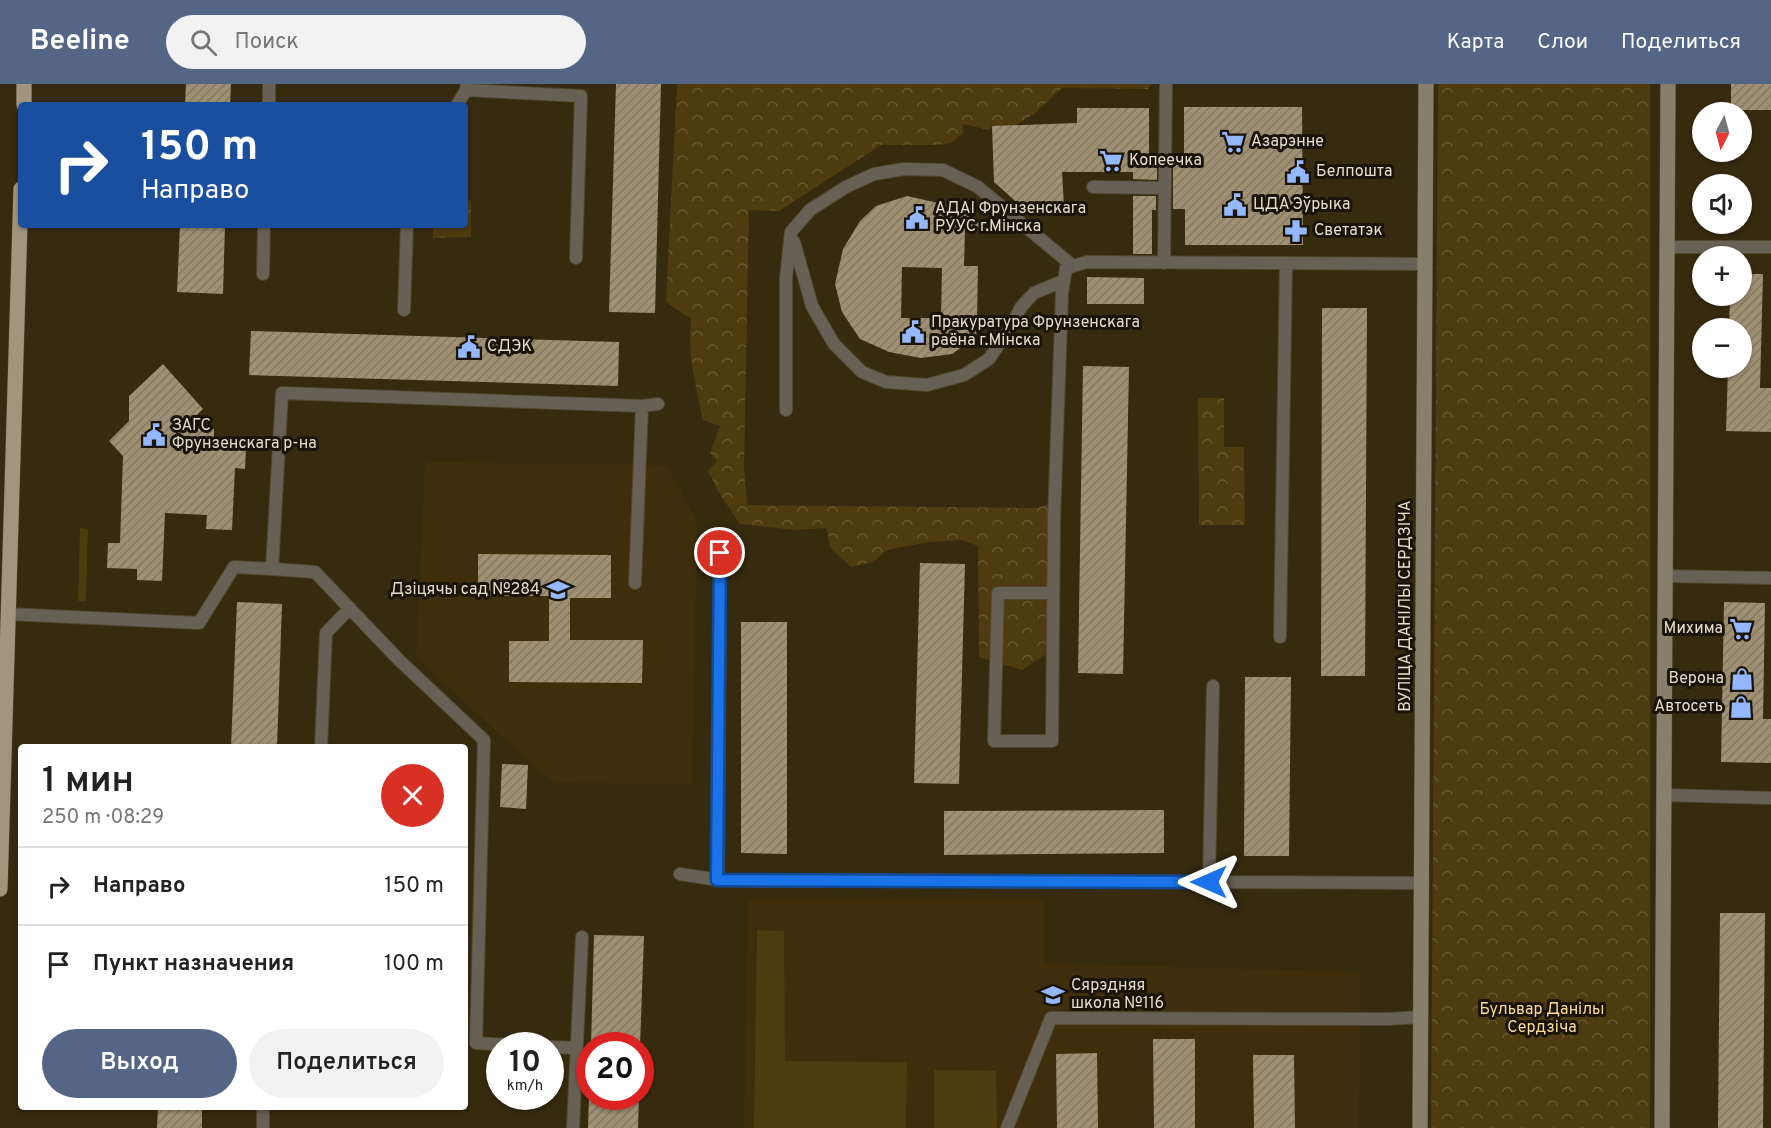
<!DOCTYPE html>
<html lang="ru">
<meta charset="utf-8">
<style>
body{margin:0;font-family:Overpass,sans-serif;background:#f2f2f2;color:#222;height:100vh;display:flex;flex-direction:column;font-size:22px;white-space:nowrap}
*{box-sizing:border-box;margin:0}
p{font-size:20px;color:#767676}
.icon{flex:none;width:33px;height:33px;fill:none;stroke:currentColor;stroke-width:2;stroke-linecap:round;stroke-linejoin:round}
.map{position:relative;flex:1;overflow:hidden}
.drawer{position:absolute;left:18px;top:660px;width:450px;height:366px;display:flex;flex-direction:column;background:#fff;border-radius:6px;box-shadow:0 2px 4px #0004}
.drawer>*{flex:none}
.top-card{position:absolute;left:18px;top:18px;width:450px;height:126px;border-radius:6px;box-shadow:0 2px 4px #0004;background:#1a4fa0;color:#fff;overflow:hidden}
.needle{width:39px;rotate:186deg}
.fabs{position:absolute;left:1692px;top:18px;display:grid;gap:12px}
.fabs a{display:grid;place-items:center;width:60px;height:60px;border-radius:50%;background:#fff;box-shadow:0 2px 4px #0004;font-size:30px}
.speed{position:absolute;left:486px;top:948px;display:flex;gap:12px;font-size:30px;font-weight:700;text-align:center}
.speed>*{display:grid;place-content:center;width:78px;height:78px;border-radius:50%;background:#fff;box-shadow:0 2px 4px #0004;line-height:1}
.speed small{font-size:15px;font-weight:400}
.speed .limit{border:9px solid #d22;background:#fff;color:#111}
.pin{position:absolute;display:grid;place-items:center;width:51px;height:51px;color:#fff;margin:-26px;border:3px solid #fff;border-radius:50%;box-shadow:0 2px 6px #0007}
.me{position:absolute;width:66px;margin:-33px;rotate:270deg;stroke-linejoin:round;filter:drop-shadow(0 0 4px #0008)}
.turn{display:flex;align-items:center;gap:21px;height:126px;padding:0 24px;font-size:27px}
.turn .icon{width:78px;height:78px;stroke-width:2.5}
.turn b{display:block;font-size:42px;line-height:51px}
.round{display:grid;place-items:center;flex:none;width:63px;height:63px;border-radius:32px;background:#f2f2f2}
.overview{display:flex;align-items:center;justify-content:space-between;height:102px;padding:0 24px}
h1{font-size:36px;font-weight:600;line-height:45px}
.cta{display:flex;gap:12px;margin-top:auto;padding:12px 24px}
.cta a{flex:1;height:69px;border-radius:36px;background:#556585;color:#fff;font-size:24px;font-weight:600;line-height:69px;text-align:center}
.cta a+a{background:#f2f2f2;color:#222}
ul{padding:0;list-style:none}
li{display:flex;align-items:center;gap:18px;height:78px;padding:0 24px;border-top:2px solid #e0e0e0}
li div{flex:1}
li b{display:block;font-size:22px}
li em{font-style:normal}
header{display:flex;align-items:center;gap:36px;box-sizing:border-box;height:84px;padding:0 30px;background:#556585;color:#fff}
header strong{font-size:28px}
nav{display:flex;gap:33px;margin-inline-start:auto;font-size:21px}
.search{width:420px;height:54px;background:#f2f2f2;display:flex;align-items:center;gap:15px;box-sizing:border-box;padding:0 21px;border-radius:33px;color:#767676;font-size:22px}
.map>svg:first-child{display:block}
.built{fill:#3e2e0b}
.grass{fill:#4e3b0f}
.forest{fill:url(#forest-crowns)}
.building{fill:url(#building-hatch);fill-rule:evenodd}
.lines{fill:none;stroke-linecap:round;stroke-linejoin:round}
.lane-casing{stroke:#52472e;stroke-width:14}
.secondary-casing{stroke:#52472e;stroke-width:16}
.primary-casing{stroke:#52472e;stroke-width:16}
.lane{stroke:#676155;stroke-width:12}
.secondary{stroke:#887f6b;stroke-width:15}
.primary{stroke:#a2957d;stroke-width:15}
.route-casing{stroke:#114b97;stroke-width:15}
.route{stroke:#1a73e8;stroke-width:10}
.labels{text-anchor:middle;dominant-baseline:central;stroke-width:6;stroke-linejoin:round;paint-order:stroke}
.poi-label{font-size:16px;fill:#e5ddce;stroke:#191308;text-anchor:start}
.street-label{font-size:16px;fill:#e5ddce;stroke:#191308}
.park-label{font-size:16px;fill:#fbdb9b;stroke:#191308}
</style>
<header>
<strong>Beeline</strong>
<div class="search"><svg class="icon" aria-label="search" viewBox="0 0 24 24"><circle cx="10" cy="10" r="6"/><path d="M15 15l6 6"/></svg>Поиск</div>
<nav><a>Карта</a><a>Слои</a><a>Поделиться</a></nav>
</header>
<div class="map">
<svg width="1771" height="1044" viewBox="0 0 1771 1044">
<defs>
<pattern id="forest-crowns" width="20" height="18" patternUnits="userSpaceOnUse" patternTransform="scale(1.5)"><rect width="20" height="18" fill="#4e3b0f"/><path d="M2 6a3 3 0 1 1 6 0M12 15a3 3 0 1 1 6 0" fill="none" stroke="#675731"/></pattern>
<pattern id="building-hatch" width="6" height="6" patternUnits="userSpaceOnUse" patternTransform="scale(1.5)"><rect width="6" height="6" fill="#9f9073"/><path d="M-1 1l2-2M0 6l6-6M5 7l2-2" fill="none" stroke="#847963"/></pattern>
</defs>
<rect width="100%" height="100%" fill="#362a0f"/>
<path class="built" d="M425 378 667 381 697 437 692 700 553 699 416 574Z
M748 815H1044V879L1361 888 1359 1044H744Z"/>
<path class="grass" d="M80 444 88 445 86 517H78Z
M757 846 784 847 785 977 907 978 906 1044H754Z
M934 986 996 987 997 1044H934Z"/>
<path class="forest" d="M677 0H1152L1148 5 1062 4 1034 30 1007 46 992 42 989 46 963 40V49L951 59 938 61H881L779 127 749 126 744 384 747 421 1037 424 1061 417 1059 532 1045 571 1022 586 979 573 978 462 962 456 929 458 887 466 873 478 851 483 830 464 827 444 795 446 740 440 719 409 708 387 717 377 710 369 720 342 703 336C696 302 687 270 691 235L666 218Z
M1438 0H1650V1044H1431Z
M465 116 471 117V153L433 154V141H465Z
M1198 314H1224V363H1244L1245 441H1199Z"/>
<path class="building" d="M186 0H231L230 21H185Z
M616 0H661L655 229 609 228Z
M1731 0H1771V26H1731Z
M1184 23H1302L1303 161H1185V125H1173V77H1184Z
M1077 24H1149V78H1157V96L1133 95V88H1062L1064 122 1023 124 994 98 992 42 1077 39Z
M907 112 952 122 992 147 965 146 964 182H978L977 235H988L968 259 952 270 921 274 889 268 860 255 842 228 835 200 843 165 860 137 876 122ZM902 183 942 184 941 234H901Z
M1133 112H1156V126H1152V170H1133Z
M180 141H225L223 210 177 208Z
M1742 190H1763L1760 304H1771V348L1726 347 1728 284H1742V244H1729L1730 212H1742Z
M1087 193 1144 194V220H1087Z
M1322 224H1367L1365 592H1321Z
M251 247 619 258 618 302 249 291Z
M163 280 203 325 183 344 214 345V361L246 363 245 385 235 384 232 446 206 445 207 431 165 429 162 497 137 496V485L107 484 108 459H120L123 372 109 357 129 337V312Z
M1083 282 1129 283 1123 590 1078 589Z
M478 470 611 471V514H570V556H643L642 599 509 598V557H549V512H478Z
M920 479 965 480 959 700 914 699Z
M237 518 282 520 277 663H231Z
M1724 518 1765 519 1763 635H1771V679L1721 678Z
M741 538H787V770L741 769Z
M1245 593H1291L1289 772H1244Z
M502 680 528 681 526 725 500 723Z
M1164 726V769L944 771V727Z
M1720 829H1765L1763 1044H1718Z
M594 851 644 852 640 962H591Z
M1153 955H1195V1044H1154Z
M1097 969 1098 1044H1057L1056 970Z
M1253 971H1294L1295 1044H1254Z
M589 1012H639L638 1044H588Z
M158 1023H202V1044H157Z"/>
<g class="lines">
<g class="lane-casing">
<path id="lane" d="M466 6 581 12 576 174
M269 21V0
M457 21 466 6 467 0
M1093 103 1165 104
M794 158 812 222 834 260 862 288 886 298 927 301 964 291 989 275 1013 239 1021 223 1034 209 1063 197
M1667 163H1771
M1164 179 1166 0
M263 190 264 141
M404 226 407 141
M786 326V194L791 148 810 126 846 103 874 90 904 85 943 86 978 103 1073 182
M272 485 315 488 399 576 484 656 476 959 527 962
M1666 492 1771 494
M635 499 642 322
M1053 509H998L994 657H1052L1054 435 1062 209 1066 184 1087 178 1425 180
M8 530 199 539 234 483 272 485 282 309 642 322 658 320
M1280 553 1286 179
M321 663 326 549 350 524
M1664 711 1771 714
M680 790 718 796 1422 799
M718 796 720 469
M1209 797 1213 602
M550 963 576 964
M263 1044V1023
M573 1044 582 853
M1007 1044 1051 934 1388 935 1420 933"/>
</g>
<g class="secondary-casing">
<path id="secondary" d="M1420 1044 1426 0
M1662 1044 1668 0"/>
</g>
<g class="primary-casing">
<path id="primary" d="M24 21V0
M0 805 21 105"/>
</g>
<use href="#lane" class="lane"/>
<use href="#secondary" class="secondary"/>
<use href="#primary" class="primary"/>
</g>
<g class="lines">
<g class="route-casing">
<path id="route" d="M720 469 717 796 1209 798"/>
</g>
<use href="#route" class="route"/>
</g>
<defs>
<g id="supermarket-bare" transform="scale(1.8)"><path d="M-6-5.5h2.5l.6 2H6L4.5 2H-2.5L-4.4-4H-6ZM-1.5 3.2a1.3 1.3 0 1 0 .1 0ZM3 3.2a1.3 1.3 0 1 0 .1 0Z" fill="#94b7fd" stroke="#191308" stroke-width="2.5" paint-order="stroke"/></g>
<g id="civic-bare" transform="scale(1.8)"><path d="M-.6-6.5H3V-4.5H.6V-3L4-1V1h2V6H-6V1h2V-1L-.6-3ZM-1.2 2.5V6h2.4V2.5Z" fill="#94b7fd" stroke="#191308" stroke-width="2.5" paint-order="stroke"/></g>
<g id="pharmacy-bare" transform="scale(1.8)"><path d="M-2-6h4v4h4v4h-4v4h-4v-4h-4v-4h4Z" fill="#94b7fd" stroke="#191308" stroke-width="2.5" paint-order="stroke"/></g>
<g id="school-bare" transform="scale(1.8)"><path d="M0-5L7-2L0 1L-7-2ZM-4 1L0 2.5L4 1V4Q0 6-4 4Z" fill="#94b7fd" stroke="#191308" stroke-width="2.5" paint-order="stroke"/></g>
<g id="shop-bare" transform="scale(1.8)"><path d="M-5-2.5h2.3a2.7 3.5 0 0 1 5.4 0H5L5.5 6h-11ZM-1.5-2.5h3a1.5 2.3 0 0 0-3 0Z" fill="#94b7fd" stroke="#191308" stroke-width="2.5" paint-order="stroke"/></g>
</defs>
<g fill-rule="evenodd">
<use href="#supermarket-bare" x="1233" y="58"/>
<use href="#supermarket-bare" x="1111" y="77"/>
<use href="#civic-bare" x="1298" y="88"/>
<use href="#civic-bare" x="1235" y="121"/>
<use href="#civic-bare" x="917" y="134"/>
<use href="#pharmacy-bare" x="1296" y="147"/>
<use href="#civic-bare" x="913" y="248"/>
<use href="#civic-bare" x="469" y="263"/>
<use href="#civic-bare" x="154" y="351"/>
<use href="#school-bare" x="558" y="506"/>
<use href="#supermarket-bare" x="1741" y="545"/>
<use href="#shop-bare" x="1742" y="595"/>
<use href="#shop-bare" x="1741" y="623"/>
<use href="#school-bare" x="1053" y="911"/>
</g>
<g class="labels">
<g class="poi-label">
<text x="1251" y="58">Азарэнне</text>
<text x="1129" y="77">Копеечка</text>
<text x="1316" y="88">Белпошта</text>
<text x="1253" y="121">ЦДА Эўрыка</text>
<text x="935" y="125">АДАІ Фрунзенскага<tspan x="935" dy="18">РУУС г.Мінска</tspan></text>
<text x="1314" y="147">Светатэк</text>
<text x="931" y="239">Пракуратура Фрунзенскага<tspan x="931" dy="18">раёна г.Мінска</tspan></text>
<text x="487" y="263">СДЭК</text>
<text x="172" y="342">ЗАГС<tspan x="172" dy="18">Фрунзенскага р-на</tspan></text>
<text x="540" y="506" text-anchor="end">Дзіцячы сад №284</text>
<text x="1723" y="545" text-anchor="end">Михима</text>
<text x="1724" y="595" text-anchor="end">Верона</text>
<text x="1723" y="623" text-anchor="end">Автосеть</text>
<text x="1071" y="902">Сярэдняя<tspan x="1071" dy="18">школа №116</tspan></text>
</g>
<g class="street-label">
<text transform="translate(1406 522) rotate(-90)">ВУЛІЦА ДАНІЛЫ СЕРДЗІЧА</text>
</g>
<g class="park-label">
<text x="1542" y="926">Бульвар Данілы<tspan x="1542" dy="18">Сердзіча</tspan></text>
</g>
</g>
</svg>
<div class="fabs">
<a><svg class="needle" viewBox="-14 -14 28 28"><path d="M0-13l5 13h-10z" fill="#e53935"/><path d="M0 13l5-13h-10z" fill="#767676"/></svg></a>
<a><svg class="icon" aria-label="sound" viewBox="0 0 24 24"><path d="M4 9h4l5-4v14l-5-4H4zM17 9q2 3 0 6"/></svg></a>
<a>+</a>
<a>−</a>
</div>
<div class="speed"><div>10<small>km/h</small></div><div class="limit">20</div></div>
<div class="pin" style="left:720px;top:469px;background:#d93025"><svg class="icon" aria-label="arrive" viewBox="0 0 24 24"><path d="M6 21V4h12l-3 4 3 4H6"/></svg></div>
<svg class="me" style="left:1209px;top:798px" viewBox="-20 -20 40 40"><path d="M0-17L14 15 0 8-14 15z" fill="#1a73e8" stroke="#fff" stroke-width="4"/></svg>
<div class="top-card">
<div class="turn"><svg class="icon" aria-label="right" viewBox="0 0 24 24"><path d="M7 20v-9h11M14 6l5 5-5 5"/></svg><div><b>150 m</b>Направо</div></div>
</div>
<section class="drawer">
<div class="overview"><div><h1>1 мин</h1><p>250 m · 08:29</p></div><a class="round" style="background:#d93025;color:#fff"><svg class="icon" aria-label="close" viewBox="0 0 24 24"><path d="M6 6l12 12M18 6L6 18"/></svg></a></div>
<ul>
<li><svg class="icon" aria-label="right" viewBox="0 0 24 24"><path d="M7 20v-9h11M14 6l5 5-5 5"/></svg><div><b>Направо</b></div><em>150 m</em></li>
<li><svg class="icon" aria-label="arrive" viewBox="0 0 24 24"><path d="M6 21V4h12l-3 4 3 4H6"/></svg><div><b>Пункт назначения</b></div><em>100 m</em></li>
</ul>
<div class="cta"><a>Выход</a><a>Поделиться</a></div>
</section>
</div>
